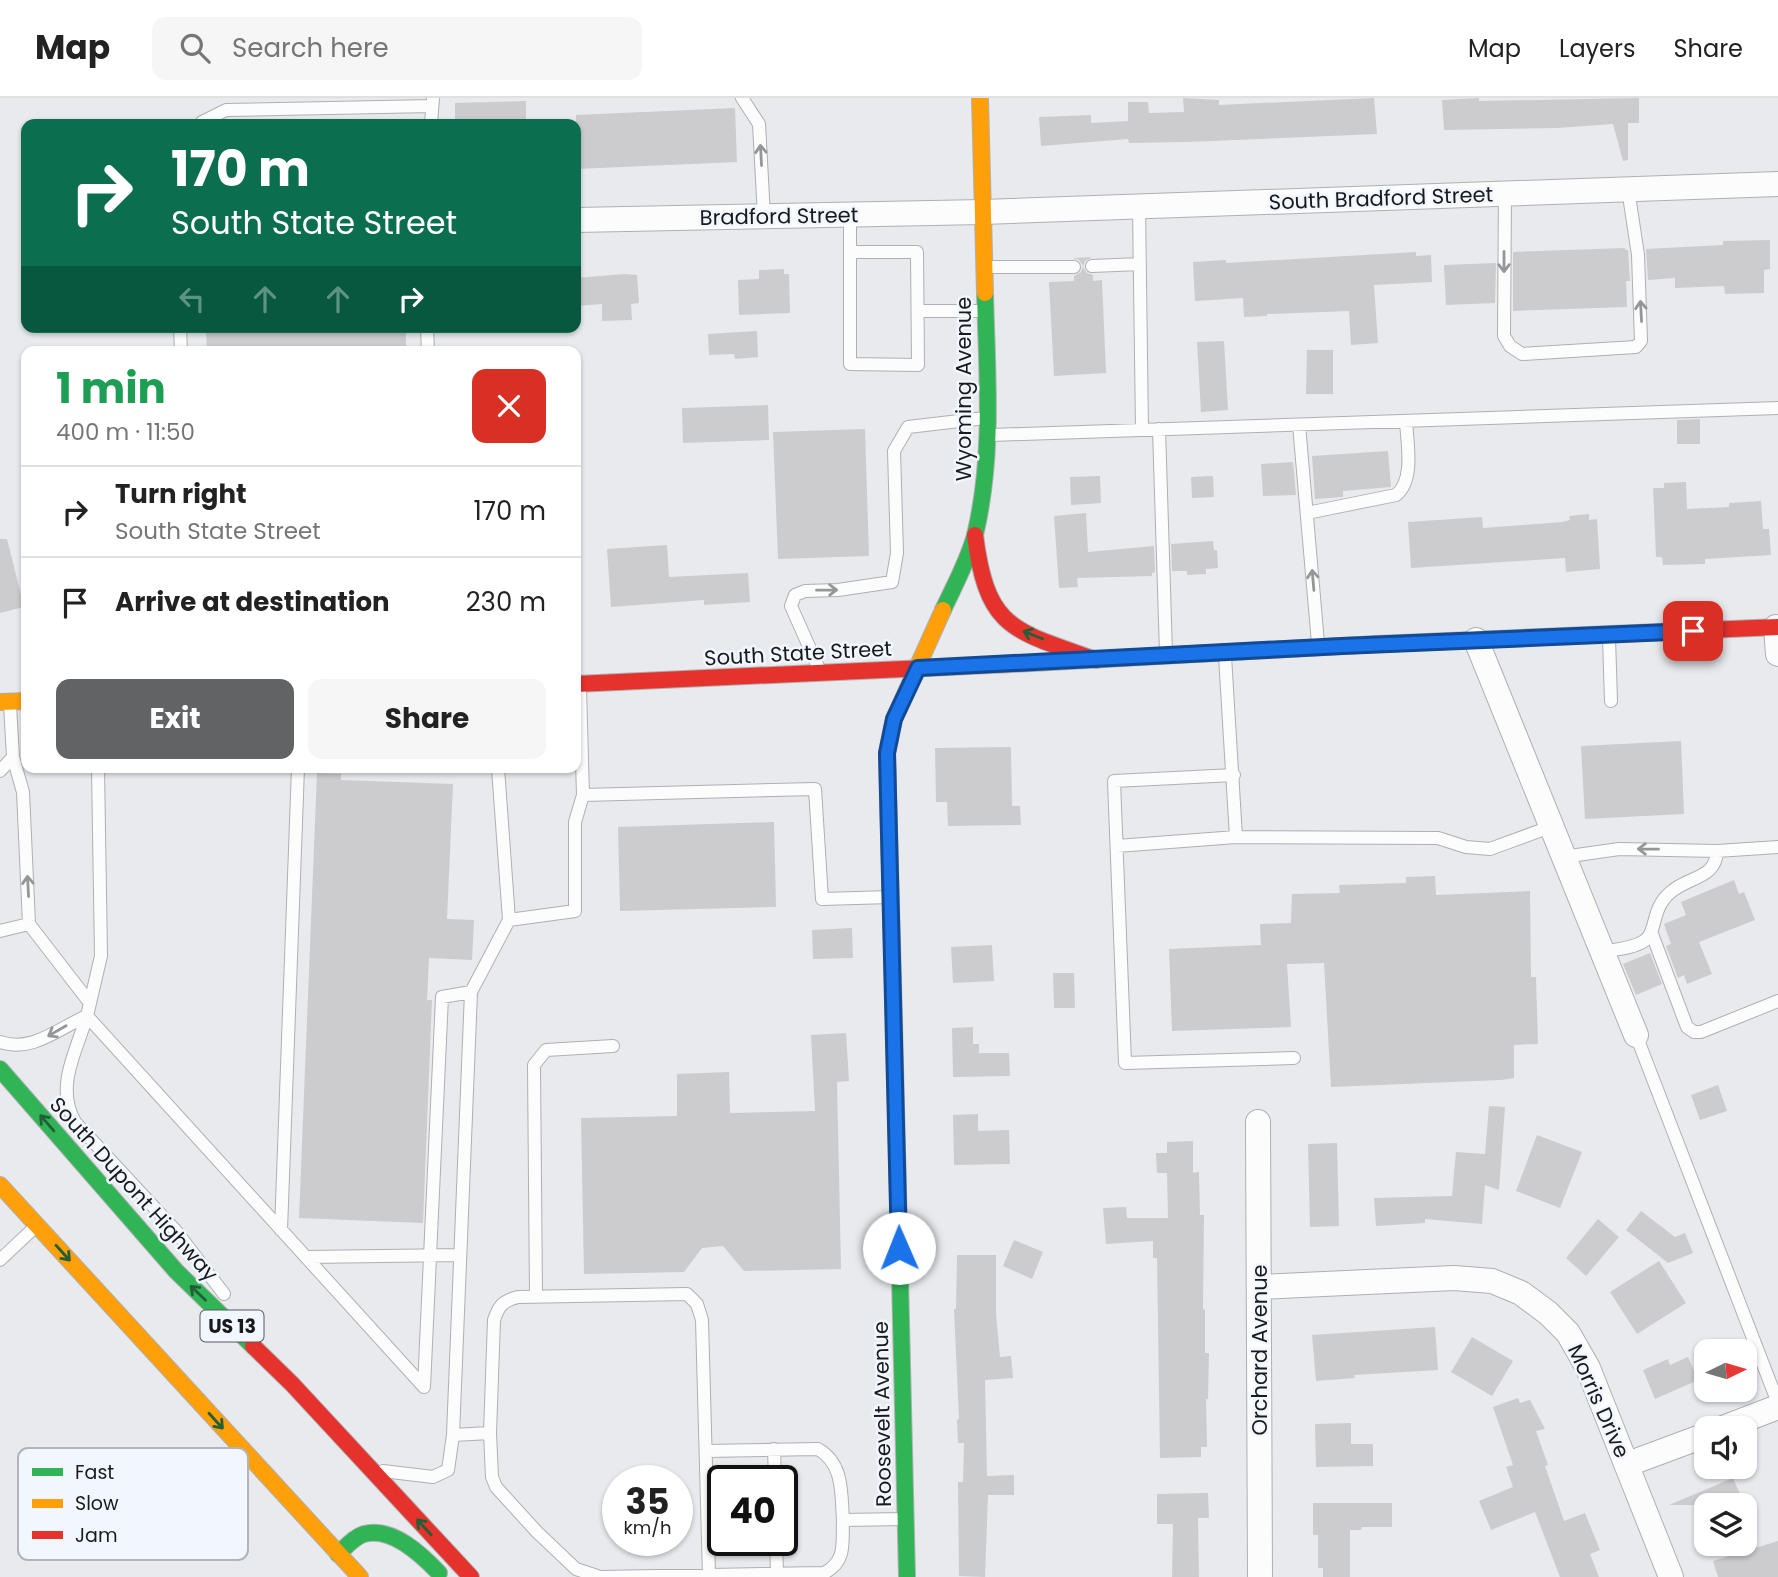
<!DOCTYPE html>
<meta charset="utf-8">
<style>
body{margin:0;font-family:Poppins,sans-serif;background:#f6f6f6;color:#222;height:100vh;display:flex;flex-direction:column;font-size:26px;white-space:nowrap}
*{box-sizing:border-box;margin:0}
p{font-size:23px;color:#767676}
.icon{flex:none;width:38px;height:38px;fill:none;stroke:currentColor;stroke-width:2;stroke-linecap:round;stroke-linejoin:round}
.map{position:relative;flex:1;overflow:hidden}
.sheet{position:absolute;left:21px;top:248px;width:560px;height:427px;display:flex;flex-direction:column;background:#fff;border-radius:14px;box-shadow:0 2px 5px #0004}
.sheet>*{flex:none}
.top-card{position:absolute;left:21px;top:21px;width:560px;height:214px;border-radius:14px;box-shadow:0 2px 5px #0004;background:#0b6e4f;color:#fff;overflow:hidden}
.needle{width:46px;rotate:85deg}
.fabs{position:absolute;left:1694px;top:1241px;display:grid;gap:14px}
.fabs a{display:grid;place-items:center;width:63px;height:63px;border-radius:14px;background:#fff;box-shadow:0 2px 5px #0004;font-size:35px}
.speed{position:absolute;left:602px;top:1367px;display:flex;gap:14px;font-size:35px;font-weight:700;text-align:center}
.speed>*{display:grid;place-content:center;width:91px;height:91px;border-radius:50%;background:#fff;box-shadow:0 2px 5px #0004;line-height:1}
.speed small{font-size:18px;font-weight:400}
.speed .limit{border:4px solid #111;border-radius:10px;background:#fff;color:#111}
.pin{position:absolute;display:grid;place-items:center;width:60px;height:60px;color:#fff;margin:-30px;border-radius:14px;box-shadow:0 4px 10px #0006}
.me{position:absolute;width:77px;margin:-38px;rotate:359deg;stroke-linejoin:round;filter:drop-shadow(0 0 5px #0008)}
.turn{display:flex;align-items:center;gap:24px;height:147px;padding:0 35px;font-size:32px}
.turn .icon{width:91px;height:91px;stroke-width:2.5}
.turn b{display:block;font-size:49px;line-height:60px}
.lanes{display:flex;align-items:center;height:66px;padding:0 35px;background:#0003;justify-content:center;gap:35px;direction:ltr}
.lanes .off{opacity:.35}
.round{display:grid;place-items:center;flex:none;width:74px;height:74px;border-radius:14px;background:#f6f6f6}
.overview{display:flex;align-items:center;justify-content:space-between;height:119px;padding:0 35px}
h1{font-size:42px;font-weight:700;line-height:52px;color:#1e9e55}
.button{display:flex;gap:14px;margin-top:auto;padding:14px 35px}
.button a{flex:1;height:80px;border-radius:14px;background:#616365;color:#fff;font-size:28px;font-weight:700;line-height:80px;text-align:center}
.button a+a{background:#f6f6f6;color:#222}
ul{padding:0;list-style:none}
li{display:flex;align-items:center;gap:21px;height:91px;padding:0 35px;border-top:2px solid #e0e0e0}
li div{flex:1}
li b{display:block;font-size:26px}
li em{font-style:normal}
header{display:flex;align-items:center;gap:42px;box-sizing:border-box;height:98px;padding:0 35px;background:#fff;border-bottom:2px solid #e0e0e0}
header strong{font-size:33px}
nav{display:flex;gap:38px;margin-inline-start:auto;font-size:24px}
.search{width:490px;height:63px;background:#f6f6f6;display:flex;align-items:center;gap:18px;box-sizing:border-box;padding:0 24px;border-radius:14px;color:#767676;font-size:26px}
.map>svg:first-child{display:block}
.building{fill:#ccccce}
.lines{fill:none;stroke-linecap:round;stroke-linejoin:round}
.lane-casing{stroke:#aeb0b2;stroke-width:14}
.street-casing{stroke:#aeb0b2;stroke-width:26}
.fast-casing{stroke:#aeb0b2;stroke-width:18}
.slow-casing{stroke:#aeb0b2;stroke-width:18}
.jam-casing{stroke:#aeb0b2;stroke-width:18}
.lane{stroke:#fcfcfc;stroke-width:12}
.street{stroke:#fcfcfc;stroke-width:24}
.fast{stroke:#30b455;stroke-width:16}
.slow{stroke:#ff9f0a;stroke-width:16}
.jam{stroke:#e5322d;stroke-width:16}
.oneway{stroke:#959697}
.oneway2{stroke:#235f36}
.route-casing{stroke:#114b97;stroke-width:18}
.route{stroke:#1a73e8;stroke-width:12}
.labels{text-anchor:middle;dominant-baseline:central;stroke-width:5;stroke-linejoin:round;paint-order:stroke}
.shield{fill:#f2f6fe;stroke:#595c60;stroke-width:2}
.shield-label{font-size:19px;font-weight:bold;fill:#181a1c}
.street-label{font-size:21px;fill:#181a1c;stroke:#f2f6fe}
.key{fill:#f2f6fe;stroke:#b1b4ba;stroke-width:2}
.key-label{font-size:19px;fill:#181a1c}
</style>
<header>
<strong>Map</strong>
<div class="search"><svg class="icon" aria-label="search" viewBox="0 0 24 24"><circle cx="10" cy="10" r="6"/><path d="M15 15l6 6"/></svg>Search here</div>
<nav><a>Map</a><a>Layers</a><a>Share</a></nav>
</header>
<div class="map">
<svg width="1778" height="1479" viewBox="0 0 1778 1479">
<rect width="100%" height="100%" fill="#e8eaed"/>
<path class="building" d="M1183 0 1219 2V7L1374 0 1377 36 1186 44 1129 45 1128 41 1041 48 1039 19 1091 17V25L1128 23V4H1148L1149 15 1184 14Z
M1479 0V3L1639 0V25H1628V62L1623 63 1613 26 1557 30 1444 32 1442 2Z
M526 3V26H455V5Z
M735 10 737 64 576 71V17Z
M1770 142V171L1764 172V195L1725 196 1724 188 1675 190V180L1648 182 1646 151 1723 147V143Z
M1625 150V152H1628L1630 183H1626L1627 209 1513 213V154Z
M1416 154V158L1431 157 1432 184 1374 187 1378 245 1351 247 1349 213 1267 216V218L1244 219 1243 200 1195 203 1193 164 1226 162V165Z
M1092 159 1085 163 1083 169 1087 175 1093 177V183L1102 182 1106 275 1054 278 1049 184 1074 183V178L1081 174 1083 168 1079 162 1073 160Z
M1496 165 1495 205 1446 207 1444 167Z
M784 171V176H789L790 215 739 217 738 182 759 181V172Z
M625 176 637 177 639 205 631 206 632 222 602 223V206L576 208V180Z
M206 229H406V254H207Z
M757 233 758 259 735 261 734 256 709 257 708 236Z
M1224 243 1228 312 1201 314 1197 244Z
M1307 252H1333V296H1306Z
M768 307 769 342 683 345 682 310Z
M1700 321V346H1677V322Z
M865 331 869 458 778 461 773 334Z
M1388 353 1391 389 1343 393V399L1315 401 1312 358Z
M1293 364 1296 397 1263 398 1261 366Z
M1100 378 1101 405 1071 407 1070 379Z
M1213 378 1214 399 1192 400 1191 379Z
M1686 384 1687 411 1729 409V405L1761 403 1763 431H1769L1771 457 1705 461V466L1663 467 1662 459H1656L1653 390H1664V385Z
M1086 415 1088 454 1154 448 1155 474 1152 475V478L1077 480 1078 489 1059 490 1054 418Z
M1589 416V422L1597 421 1600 471 1566 474 1565 460 1411 470 1408 424 1482 419 1483 430 1562 424 1570 422 1569 418Z
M0 441H7L24 509 0 515Z
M1213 443 1214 452H1217L1218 470 1206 471V476L1187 477V473H1172L1171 446Z
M667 447 669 479 748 475 750 504 704 507V502L611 509 607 451Z
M1681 643 1684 716 1585 721 1581 648Z
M1011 649 1012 708H1020L1021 727 948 728 947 704H936L935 650Z
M317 675 341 676V682L453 686 447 821 474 822 472 862 429 860 427 902H432L423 1125 299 1120Z
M774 724 776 809 620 813 618 729Z
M1435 778 1436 797 1530 793 1531 879H1536L1538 946 1514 947V980L1501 982 1331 989 1324 865 1287 866 1291 929 1172 933 1169 851 1261 847 1260 826 1291 825 1292 796 1340 795 1339 787 1406 785V779Z
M1734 782 1739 796 1744 794 1755 822 1699 844 1712 876 1687 886 1684 877 1678 880 1666 848 1671 846 1664 826 1686 817 1681 804Z
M852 830 853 860 813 861 812 832Z
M992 847 994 883 953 885 951 849Z
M1650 855 1662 886 1636 897 1623 866Z
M1053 875H1074L1075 910H1054Z
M973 929V946H979V955H1009L1010 978 953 979 952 930Z
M846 935 849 983 837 984 841 1171 744 1173 723 1148 702 1150 684 1174 584 1176 581 1020 677 1018V976L729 974 730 1015 815 1013 811 937Z
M1718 987 1727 1013 1700 1022 1691 997Z
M1489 1008 1505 1009 1499 1092 1485 1087 1482 1126 1425 1121V1125L1376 1128 1374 1100 1452 1098 1456 1054 1485 1056Z
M978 1016V1033L1009 1032 1010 1066 954 1067 953 1017Z
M1537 1037 1582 1054 1560 1110 1516 1093Z
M1193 1043V1075L1199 1074 1200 1117H1204L1203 1211 1205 1212V1255H1209L1208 1301H1206L1207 1349H1201V1359L1160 1360 1157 1160H1153V1143L1106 1146 1103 1110 1126 1109 1127 1120H1168L1167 1075H1157L1156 1055H1167V1044Z
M1337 1045 1339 1128 1310 1129 1308 1046Z
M1641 1113 1675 1139 1685 1135 1693 1155 1668 1165 1626 1132Z
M1598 1121 1619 1139 1586 1178 1566 1160Z
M1014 1142 1043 1154 1032 1181 1003 1168Z
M957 1157H996V1216L1000 1259 1011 1258 1013 1280 985 1282 987 1378 1014 1377V1397H988L985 1479 959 1478 958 1384H963L964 1345H958L957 1322 959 1321 954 1211H956Z
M1659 1163 1686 1205 1637 1236 1610 1194Z
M1435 1229 1438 1272 1354 1277 1355 1280 1316 1283 1312 1237Z
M1472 1239 1513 1263 1492 1298 1451 1274Z
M1688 1259 1698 1282 1655 1301 1643 1272 1668 1261 1670 1267Z
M1518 1300 1520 1305 1530 1302 1545 1331 1536 1333 1548 1367 1545 1368 1564 1423 1585 1415 1600 1452 1590 1456 1599 1479H1560L1535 1414 1491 1432 1479 1403 1513 1389 1506 1369 1513 1367 1493 1309Z
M1351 1325V1346H1373V1368L1316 1369 1315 1326Z
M1733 1380 1745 1407H1669Z
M1208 1395 1209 1420H1198L1199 1479H1172L1173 1426H1157V1396Z
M1313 1405H1392V1429H1362L1361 1432H1350V1479H1323V1470H1318V1437H1313Z
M1778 1443V1479H1718L1713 1463Z"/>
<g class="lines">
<g class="lane-casing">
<path id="lane" d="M742 0 759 26 764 118
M202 26V24L226 12 432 8
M431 26 433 0
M1505 95 1504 238 1510 248 1522 256 1636 249 1641 243 1638 157 1628 91
M1139 108 1142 332
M850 154H917L918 267 850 266V117
M1092 168 1140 166
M985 169H1074
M918 213H984
M180 229 181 254
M427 229 428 254
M1299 327 1318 545
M1159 331 1166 555
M992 337 1778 310
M1307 415 1396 397C1415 382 1407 345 1406 323
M1609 540 1611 603
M1225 558 1236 739 1438 740 1466 749 1490 751 1550 729
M819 571 791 508 795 497 805 493 838 492 892 484 897 455 894 353 908 329 985 320
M580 590 583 697 815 691 822 801 890 799
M98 670 101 858 87 918 424 1289 442 899 471 894
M498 670 509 822 575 813V724L583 697
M0 673 13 659
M1234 677 1114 683 1125 965 1294 960
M1117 748 1236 739
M1563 759 1619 751 1717 753 1778 749
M29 826 90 905
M0 833 29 826 23 694 13 659 10 607
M1652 836 1687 929 1694 934H1701L1778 903
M1602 854C1615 851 1632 851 1644 843 1658 834 1650 810 1672 793 1691 778 1716 780 1717 753
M1636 937 1778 1305
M0 944C32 955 59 930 87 918 76 954 55 989 75 1024L176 1133 224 1196
M281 1132 298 670
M306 1159 460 1157
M0 1162 35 1129
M536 1198 534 967 546 952 613 948
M453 1337 490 1335
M774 1351 775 1382
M706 1353 818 1351C844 1366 841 1395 843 1422L905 1421
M383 1373 433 1379 448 1372 453 1337 471 894 509 822
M776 1442 777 1476
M709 1478 702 1222 697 1206 687 1196 518 1199C503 1203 499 1207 494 1222L490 1335 492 1379 496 1389 537 1434 576 1471 600 1479 824 1475C847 1463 842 1445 843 1422"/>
</g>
<g class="street-casing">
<path id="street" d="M576 122 983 114 1778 86
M1776 529 1778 556
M1476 542 1636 937
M1258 1024 1260 1479
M1259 1189 1454 1180 1492 1183 1521 1195 1548 1215 1568 1235 1588 1270 1671 1479
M1723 1330 1778 1309
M1628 1366 1706 1337"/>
</g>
<g class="fast-casing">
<path id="fast" d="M943 512C954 488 968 463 975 437 994 358 987 276 985 195
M894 924 907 1479
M0 971 176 1173 253 1248
M338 1456C346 1449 354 1439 364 1436 392 1428 422 1457 439 1475"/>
</g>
<g class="slow-casing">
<path id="slow" d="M980 0 985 195
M1032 565 1378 546
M0 604 26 603
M894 924 887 655 894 621 943 512
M0 1087 360 1479"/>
</g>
<g class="jam-casing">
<path id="jam" d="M975 437C987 532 1013 532 1096 562
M1378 546 1778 529
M576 586 1032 565
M253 1248 292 1286 471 1479"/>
</g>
<use href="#lane" class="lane"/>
<use href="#street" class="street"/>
<use href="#fast" class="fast"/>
<use href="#slow" class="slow"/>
<use href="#jam" class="jam"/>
</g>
<defs><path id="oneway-shaft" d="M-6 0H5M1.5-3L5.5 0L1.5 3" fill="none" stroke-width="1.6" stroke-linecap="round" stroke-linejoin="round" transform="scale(1.75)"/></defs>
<g class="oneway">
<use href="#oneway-shaft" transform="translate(761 57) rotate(-93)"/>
<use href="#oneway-shaft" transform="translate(1504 164) rotate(90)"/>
<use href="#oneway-shaft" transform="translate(1641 213) rotate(-93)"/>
<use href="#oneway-shaft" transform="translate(1313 482) rotate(-95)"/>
<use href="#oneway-shaft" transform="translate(827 492) rotate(-1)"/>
<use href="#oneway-shaft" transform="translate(1648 751) rotate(-179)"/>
<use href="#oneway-shaft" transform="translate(28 788) rotate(-93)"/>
<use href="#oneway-shaft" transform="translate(57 933) rotate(150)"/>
</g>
<g class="oneway2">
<use href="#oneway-shaft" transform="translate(1033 537) rotate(-158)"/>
<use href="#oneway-shaft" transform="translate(47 1025) rotate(-131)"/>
<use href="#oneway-shaft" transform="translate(63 1155) rotate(48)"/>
<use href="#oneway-shaft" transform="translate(198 1195) rotate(-136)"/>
<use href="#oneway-shaft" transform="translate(216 1323) rotate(48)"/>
<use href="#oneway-shaft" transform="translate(424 1429) rotate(-133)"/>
</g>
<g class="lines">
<g class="route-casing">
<path id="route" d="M899 1150 887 655 894 621 918 570 1342 548 1693 533"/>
</g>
<use href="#route" class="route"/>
</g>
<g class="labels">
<rect class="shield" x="200.5" y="1212.5" width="63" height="31" rx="5"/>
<g class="shield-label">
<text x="232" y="1228">US 13</text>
</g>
<g class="street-label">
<text transform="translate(1381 100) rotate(-2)">South Bradford Street</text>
<text transform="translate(779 118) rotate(-1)">Bradford Street</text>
<text transform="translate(963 291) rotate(-90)">Wyoming Avenue</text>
<text transform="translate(798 555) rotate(-3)">South State Street</text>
<text transform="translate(134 1091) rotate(48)">South Dupont Highway</text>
<text transform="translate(1259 1252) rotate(-90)">Orchard Avenue</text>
<text transform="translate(1599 1303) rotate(66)">Morris Drive</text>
<text transform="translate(882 1316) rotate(-91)">Roosevelt Avenue</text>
</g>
</g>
<rect x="18" y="1350" width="230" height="112" rx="10" class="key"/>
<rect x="32" y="1370" width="31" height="8" fill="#30b455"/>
<rect x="32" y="1401" width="31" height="9" fill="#ff9f0a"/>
<rect x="32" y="1433" width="31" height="8" fill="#e5322d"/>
<g class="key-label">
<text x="75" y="1381">Fast</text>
<text x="75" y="1412">Slow</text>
<text x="75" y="1444">Jam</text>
</g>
</svg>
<div class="fabs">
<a><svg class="needle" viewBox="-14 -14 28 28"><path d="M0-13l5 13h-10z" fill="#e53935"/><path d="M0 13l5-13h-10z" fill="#767676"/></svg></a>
<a><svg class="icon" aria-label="sound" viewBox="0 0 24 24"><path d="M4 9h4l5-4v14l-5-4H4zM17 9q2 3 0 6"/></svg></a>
<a><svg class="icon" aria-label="layers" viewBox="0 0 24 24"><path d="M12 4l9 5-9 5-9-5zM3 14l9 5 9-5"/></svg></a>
</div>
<div class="speed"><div>35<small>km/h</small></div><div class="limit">40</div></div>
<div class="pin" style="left:1693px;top:533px;background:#d93025"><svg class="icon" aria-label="arrive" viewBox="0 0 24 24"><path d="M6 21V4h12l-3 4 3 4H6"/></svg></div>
<svg class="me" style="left:899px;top:1150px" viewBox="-20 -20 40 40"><circle r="19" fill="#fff"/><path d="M0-13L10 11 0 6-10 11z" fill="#1a73e8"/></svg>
<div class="top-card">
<div class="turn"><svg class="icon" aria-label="right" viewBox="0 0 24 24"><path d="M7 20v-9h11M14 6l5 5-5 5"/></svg><div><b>170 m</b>South State Street</div></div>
<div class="lanes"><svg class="icon off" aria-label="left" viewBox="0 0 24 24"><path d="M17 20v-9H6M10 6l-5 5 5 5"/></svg><svg class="icon off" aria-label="ahead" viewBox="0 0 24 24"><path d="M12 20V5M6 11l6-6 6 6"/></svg><svg class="icon off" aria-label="ahead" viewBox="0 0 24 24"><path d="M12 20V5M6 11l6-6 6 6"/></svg><svg class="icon" aria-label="right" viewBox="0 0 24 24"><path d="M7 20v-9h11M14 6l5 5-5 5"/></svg></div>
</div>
<section class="sheet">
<div class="overview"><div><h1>1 min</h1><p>400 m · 11:50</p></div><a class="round" style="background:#d93025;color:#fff"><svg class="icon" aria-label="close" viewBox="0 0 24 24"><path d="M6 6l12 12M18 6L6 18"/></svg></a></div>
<ul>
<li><svg class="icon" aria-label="right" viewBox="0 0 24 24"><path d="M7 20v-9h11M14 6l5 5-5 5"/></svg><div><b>Turn right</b><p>South State Street</p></div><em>170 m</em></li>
<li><svg class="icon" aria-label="arrive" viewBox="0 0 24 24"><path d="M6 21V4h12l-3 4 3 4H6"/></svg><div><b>Arrive at destination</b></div><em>230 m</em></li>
</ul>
<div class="button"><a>Exit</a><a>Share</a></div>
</section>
</div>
